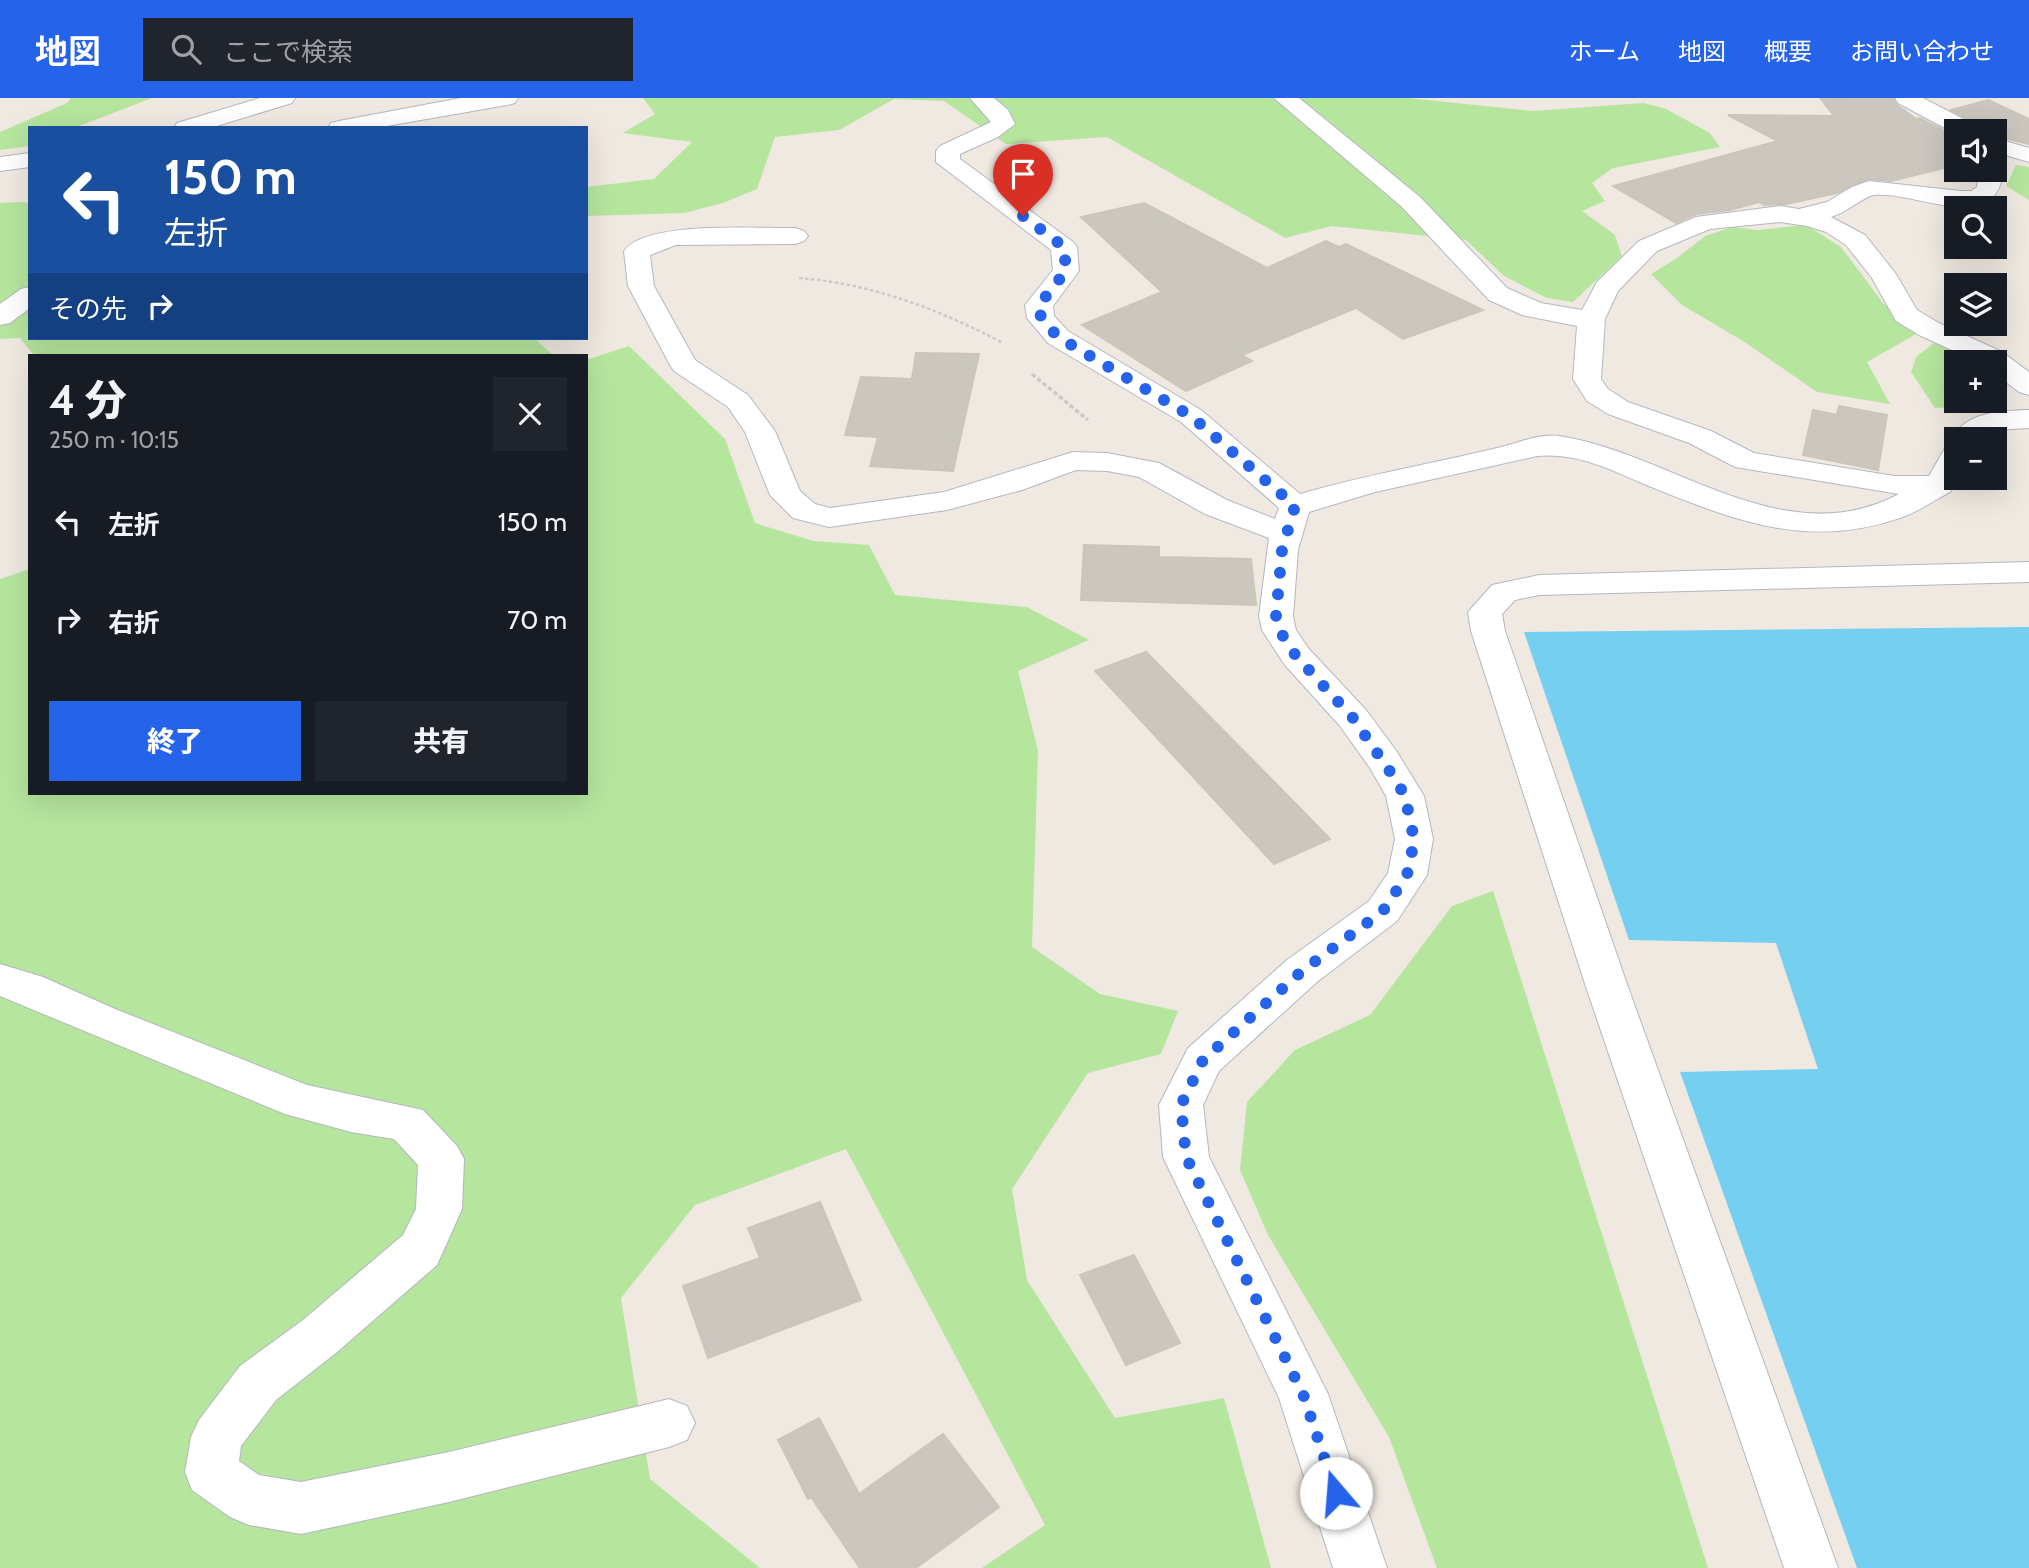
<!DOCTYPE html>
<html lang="ja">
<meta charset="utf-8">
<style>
body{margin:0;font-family:Cabin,"Noto Sans JP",sans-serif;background:#20242c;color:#f1f3f6;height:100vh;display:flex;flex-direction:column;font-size:26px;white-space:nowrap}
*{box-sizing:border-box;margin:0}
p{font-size:23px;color:#9ea1a6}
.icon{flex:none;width:38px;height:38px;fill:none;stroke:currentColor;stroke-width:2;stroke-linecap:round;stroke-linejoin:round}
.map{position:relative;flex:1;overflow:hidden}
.sheet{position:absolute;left:28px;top:256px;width:560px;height:441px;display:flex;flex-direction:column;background:#171b24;border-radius:0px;box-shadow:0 7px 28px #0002}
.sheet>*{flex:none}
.guide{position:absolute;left:28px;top:28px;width:560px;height:214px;border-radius:0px;box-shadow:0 7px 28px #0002;background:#1a4fa0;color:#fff;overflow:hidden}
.fabs{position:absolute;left:1944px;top:21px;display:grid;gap:14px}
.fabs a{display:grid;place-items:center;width:63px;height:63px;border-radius:0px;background:#171b24;box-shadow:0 7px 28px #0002;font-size:35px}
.pin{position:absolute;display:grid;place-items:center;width:60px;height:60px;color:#fff;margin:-72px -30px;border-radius:50% 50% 50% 0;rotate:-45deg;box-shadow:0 0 7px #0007}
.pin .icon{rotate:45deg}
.me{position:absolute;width:77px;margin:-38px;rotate:342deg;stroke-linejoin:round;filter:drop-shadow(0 0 5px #0008)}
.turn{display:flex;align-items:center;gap:24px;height:147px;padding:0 21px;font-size:32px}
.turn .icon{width:91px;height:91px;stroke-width:2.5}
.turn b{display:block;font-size:49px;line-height:60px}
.then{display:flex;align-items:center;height:66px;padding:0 21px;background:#0003;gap:14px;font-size:26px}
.round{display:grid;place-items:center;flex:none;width:74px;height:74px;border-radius:0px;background:#20242c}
.overview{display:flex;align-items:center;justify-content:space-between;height:119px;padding:0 21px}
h1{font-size:42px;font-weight:800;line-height:52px}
.cta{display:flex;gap:14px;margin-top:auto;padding:14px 21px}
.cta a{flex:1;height:80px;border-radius:0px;background:#2563eb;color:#fff;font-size:28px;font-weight:800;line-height:80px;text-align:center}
.cta a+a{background:#20242c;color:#f1f3f6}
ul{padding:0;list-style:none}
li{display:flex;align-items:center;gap:21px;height:98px;padding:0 21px}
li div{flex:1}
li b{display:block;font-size:26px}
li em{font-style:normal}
header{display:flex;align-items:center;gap:42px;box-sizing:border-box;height:98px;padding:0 35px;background:#2563eb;color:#fff}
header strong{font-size:33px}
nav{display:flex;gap:38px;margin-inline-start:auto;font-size:24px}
.search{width:490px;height:63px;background:#20242c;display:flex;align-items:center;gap:18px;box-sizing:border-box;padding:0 24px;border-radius:0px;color:#9ea1a6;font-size:26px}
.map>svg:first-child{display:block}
.green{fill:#b6e59e}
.water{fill:#75cff0}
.building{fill:#cbc7bf;stroke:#cbc5ba;stroke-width:2}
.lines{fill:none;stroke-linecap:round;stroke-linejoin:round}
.minor-casing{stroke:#b4b7c1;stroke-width:2}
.path-far1{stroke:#c9c9c9;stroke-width:2.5;stroke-dasharray:3.5 2.5;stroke-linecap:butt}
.path{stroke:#c9c9c9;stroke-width:3.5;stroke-dasharray:4.5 2.5;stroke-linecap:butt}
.minor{fill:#fff;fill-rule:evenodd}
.route{stroke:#2563eb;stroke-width:12;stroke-dasharray:0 21.6}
</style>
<header>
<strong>地図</strong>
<div class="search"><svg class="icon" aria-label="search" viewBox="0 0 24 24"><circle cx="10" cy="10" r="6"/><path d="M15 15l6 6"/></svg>ここで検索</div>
<nav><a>ホーム</a><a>地図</a><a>概要</a><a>お問い合わせ</a></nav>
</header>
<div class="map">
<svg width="2029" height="1470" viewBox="0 0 2029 1470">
<rect width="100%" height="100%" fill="#efe9e1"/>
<path class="green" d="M71 0H152L74 30H30V48L0 52V34L67 5Z
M643 0H1408L1532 13 1644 5 1666 11 1710 35 1720 49 1613 70 1592 85 1605 103 1582 113 1615 137 1622 158 1573 204 1547 200 1504 178 1466 142 1332 128 1285 140 1107 39 1006 46 944 3 894 1 839 32 775 39 757 91 723 105 684 115 586 118V89L654 81 692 44 623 35 655 16Z
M2016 67 2029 69V102L2006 88Z
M20 104 30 105V240H534L553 257H34L20 240 0 241V105Z
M1806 127 1841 149 1883 205 1916 236 1867 264 1890 306 1817 294 1743 243 1682 207 1651 176 1677 160 1705 138 1733 129 1757 132Z
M1934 245 1952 250 1971 264H1956V303H1995V294L2002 307 1935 310 1911 274 1916 259Z
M629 248 725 341 755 425 813 443 869 447 895 497 1027 509 1089 542 1018 573 1038 652 1032 849 1100 896 1178 913 1161 956 1088 975 1012 1091 1027 1182 1115 1320 1224 1300 1271 1470H982L1045 1427 846 1051 695 1107 621 1200 650 1381 760 1470H0V481L30 471V695H586V262Z
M1493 793 1708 1470H1437L1389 1339 1268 1137 1240 1072 1247 1004 1295 952 1370 917 1452 808Z"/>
<path class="water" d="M2029 529V1470H1857L1680 974 1818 971 1776 845 1629 842 1524 534Z"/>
<path class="building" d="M1893 0 1897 7 1916 21 1920 20 1956 39V67L1891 83 1868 81 1837 95 1786 106 1764 107 1759 104 1730 112 1696 116 1676 125 1613 88 1778 43 1728 17 1834 18 1821 1Z
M1988 2 2029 21V46L1995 38V33H1984L1978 26 1951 12Z
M1144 105 1267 170 1326 143 1339 149 1346 146 1483 212 1403 241 1356 210 1242 257 1252 263 1186 293 1082 227 1162 194 1081 119Z
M916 255 979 256 953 373 870 368 878 339 845 337 861 279 912 281Z
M1839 308 1887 317 1878 372 1803 357 1813 312 1837 317Z
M1084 447 1159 449V459L1251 461 1256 507 1081 502Z
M1146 554 1292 702 1330 741 1274 766 1095 573Z
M820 1104 861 1202 708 1260 683 1188 760 1160 748 1130Z
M1134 1157 1180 1245 1126 1267 1080 1177Z
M819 1320 859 1396 943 1336 999 1409 916 1470H860L811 1399 808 1401 778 1342Z"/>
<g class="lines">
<g class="minor-casing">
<path id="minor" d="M260 0H295L292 5 210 30H174L177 25Z
M461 0H518L515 5 507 7 375 30H328L331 25 339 23Z
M970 0H994L1008 12 1015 26 998 39 960 56V61L1073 144 1077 149 1079 173 1053 208 1054 218 1068 233 1201 312 1300 396C1365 377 1431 366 1497 350 1517 346 1538 335 1559 338 1672 355 1783 458 1899 396L1735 369 1689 345 1608 316 1587 303 1573 281 1577 228 1522 217 1489 202 1402 109 1274 0H1299L1420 99 1507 190 1541 205 1582 212 1597 184 1639 143 1696 119 1780 108 1799 111 1827 104 1852 89 1869 83 1961 93H1971L1977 89 1979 72H1995V66L2003 72C1998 140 1914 92 1874 97 1863 99 1846 115 1831 119L1865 137 1896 176 1917 212 1939 225 2002 254 2029 274V297L2019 294 1995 276V264H1978L1919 237 1896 223 1872 180 1846 147 1826 134 1807 128 1780 124 1710 131 1657 153 1618 193 1605 221 1601 281 1608 291 1628 304 1711 333 1754 355 1894 378H1929L1945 350 1954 347 1950 341C1969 313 1998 313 2029 312V330L1994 332 1980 341H1956C1956 361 1960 379 1950 394 1935 402 1919 413 1903 419 1807 453 1733 422 1644 386 1610 371 1575 354 1537 358L1375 394 1309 414 1298 452 1293 518 1296 532 1308 550 1366 612 1397 654 1424 698 1433 741 1427 777 1397 823 1317 884 1219 973 1203 1007 1209 1059 1328 1296 1387 1470H1333L1279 1300 1163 1059 1159 1007 1188 950 1287 862 1369 803 1388 775 1395 741 1386 698 1370 670 1340 628 1284 566 1262 532 1259 518 1269 440 1205 416 1139 379 1107 373 1076 372 1022 392 947 412 829 429 793 420 770 397 745 334 728 309 674 273 670 267 628 188 624 153C645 122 759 131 795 130L804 133 808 138 804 143 795 146 676 147 650 157 654 188 695 262 748 297 775 333 800 393 815 406 830 410 944 394 1073 354 1107 355 1159 365 1227 402 1275 421 1279 410 1181 324 1048 245 1027 220 1025 207 1053 172 1051 152 936 64V53L940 48 991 24Z
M1895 0H1923L1977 28 1981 33H1956V36L1898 5Z
M1995 40 2029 50V64L1995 54Z
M30 55V69L0 73V59Z
M30 189V210L10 225 0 227V206L21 191Z
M2029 464V484L1539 497 1515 502 1502 516 1505 533 1628 889 1838 1470H1784L1586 889 1471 533 1468 514 1492 487 1539 477Z
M0 866 43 879 115 911 307 987 423 1012 457 1048 464 1061 462 1111 437 1167 337 1254 276 1302 241 1348 239 1363 259 1377 301 1384 449 1354 669 1301 687 1308 695 1325 687 1342 669 1349 449 1404 301 1436 249 1427 230 1419 192 1392 185 1374 191 1339 199 1322 240 1268 303 1222 403 1137 416 1111 418 1067 394 1041 351 1034 285 1016 0 898Z"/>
</g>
<path class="path-far1" d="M799 180C873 186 938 211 1003 245"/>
<path class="path" d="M1032 276 1088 322"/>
<use href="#minor" class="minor"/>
</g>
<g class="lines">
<path class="route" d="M1023 118 1064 149 1066 173 1039 207 1041 220 1058 239 1191 318 1295 408 1282 452 1276 518 1279 532 1296 558 1353 620 1395 681 1405 698 1414 741 1411 759 1407 777 1383 813 1302 873 1203 962 1181 1007 1186 1059 1303 1296 1336 1395"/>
</g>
</svg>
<div class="fabs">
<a><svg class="icon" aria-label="sound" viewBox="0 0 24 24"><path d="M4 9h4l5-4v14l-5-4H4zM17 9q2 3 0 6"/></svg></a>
<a><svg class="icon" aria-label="search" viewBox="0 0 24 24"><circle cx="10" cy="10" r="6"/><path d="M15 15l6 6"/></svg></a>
<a><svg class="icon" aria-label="layers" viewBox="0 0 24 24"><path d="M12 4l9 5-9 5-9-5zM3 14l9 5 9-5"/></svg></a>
<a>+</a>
<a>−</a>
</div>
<div class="pin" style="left:1023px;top:118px;background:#d93025"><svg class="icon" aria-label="arrive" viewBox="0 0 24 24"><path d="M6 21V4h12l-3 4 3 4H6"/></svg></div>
<svg class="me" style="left:1336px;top:1395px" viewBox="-20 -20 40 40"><circle r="19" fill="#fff"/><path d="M0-13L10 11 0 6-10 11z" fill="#2563eb"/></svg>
<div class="guide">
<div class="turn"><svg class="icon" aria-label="left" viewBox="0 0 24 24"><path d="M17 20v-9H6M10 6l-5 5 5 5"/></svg><div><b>150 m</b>左折</div></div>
<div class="then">その先<svg class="icon" aria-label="right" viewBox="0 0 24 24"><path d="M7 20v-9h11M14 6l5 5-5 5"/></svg></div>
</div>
<section class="sheet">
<div class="overview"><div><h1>4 分</h1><p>250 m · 10:15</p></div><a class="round"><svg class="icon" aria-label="close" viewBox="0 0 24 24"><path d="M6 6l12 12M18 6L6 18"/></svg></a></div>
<ul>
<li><svg class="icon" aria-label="left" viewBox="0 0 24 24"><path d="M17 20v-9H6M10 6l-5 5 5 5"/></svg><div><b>左折</b></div><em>150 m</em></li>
<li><svg class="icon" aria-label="right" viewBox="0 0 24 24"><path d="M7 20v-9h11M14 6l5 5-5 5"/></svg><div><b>右折</b></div><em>70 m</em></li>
</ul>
<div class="cta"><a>終了</a><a>共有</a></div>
</section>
</div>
